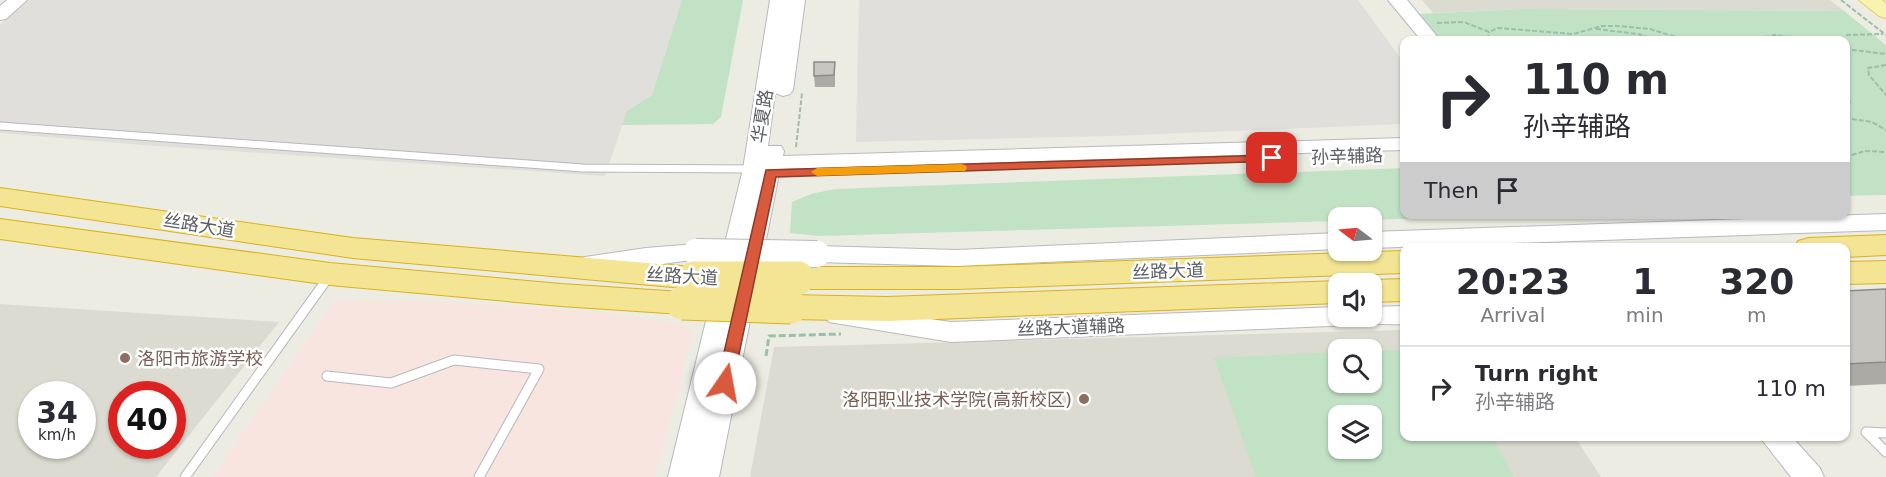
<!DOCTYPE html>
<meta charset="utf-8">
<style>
body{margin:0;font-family:"DejaVu Sans","Noto Sans SC",sans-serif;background:#f2f2f3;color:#2b2b33;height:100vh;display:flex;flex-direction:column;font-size:22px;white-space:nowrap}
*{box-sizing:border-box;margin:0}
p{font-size:20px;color:#7c7c81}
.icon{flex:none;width:33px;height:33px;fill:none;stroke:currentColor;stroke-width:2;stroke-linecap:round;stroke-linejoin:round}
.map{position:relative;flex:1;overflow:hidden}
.details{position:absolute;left:1400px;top:243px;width:450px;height:198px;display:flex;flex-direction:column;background:#fff;border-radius:12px;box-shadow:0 2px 4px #0004}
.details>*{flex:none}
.banner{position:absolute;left:1400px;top:36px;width:450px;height:183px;border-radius:12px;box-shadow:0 2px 4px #0004;background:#fff;color:#2b2b33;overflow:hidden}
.needle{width:39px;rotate:286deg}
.fabs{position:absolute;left:1328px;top:207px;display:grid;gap:12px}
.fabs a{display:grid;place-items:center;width:54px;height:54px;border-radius:12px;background:#fff;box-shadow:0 2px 4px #0004;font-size:30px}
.speed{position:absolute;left:18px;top:381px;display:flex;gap:12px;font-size:30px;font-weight:700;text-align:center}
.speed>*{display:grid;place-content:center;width:78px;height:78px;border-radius:50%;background:#fff;box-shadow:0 2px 4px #0004;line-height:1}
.speed small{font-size:15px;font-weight:400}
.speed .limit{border:9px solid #d22;background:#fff;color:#111}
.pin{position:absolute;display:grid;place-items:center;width:51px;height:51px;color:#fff;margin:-26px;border-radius:12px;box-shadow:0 3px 9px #0006}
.me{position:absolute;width:66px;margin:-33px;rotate:12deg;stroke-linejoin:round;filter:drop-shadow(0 0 4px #0008)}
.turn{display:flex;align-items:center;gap:21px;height:126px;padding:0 24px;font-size:27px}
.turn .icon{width:78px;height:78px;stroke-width:2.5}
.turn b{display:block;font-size:42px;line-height:51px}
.then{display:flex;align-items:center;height:57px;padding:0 24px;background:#0003;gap:12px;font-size:22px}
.eta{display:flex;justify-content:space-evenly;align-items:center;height:102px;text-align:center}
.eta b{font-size:36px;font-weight:800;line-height:42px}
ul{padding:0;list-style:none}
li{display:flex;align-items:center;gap:18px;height:84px;padding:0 24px;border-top:2px solid #e1e1e2}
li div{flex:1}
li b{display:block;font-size:22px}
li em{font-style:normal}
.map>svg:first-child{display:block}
.industrial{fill:#e0dfdb}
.education{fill:#dcdbd2;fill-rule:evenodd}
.medical{fill:#f9e5e0}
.green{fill:#c2e2c5;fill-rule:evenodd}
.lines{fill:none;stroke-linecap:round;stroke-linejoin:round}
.lane-far1-casing{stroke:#b6b8bc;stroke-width:9}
.lane-casing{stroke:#b6b8bc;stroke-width:11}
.secondary-casing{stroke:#b7b9be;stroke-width:2}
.primary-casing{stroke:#e4ce64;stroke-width:2}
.highway-casing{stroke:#dcb214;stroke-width:2}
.path-far1{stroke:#9ac0a9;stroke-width:2;stroke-dasharray:5 2;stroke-linecap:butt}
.path{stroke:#9ac0a9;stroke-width:3;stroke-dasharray:7 3;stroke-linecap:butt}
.lane-far1{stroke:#fff;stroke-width:7}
.lane{stroke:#fff;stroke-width:9}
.secondary{fill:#fff;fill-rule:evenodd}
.primary{fill:#f8f3ad;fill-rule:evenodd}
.highway{fill:#f3e594;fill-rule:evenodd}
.secondary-bridge-casing{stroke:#b7b9be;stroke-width:28;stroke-linecap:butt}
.highway-bridge-casing{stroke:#dcb214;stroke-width:35;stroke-linecap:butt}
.secondary-bridge{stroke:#fff;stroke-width:26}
.highway-bridge{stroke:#f3e594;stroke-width:33}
.wall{fill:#acaaa5}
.building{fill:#c8c6c0;stroke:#8c8b86;stroke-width:1.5}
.route{fill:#d9593d;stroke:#8d3a28;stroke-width:1.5}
.slow{fill:#f59e0b}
.education-dot{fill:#8d6e63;stroke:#fff;stroke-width:2}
.labels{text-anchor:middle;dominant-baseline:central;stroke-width:5;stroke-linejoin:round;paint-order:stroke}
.street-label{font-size:18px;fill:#5b5e63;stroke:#fff}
.education-label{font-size:18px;fill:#785e54;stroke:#fff;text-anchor:start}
</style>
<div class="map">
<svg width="1886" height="477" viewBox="0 0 1886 477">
<rect width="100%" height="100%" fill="#edece3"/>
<path class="industrial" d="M29 0H682L652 95 627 111 605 176 142 145 0 133V25Z
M859 0H1358L1404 63V124L1111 136 856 142Z"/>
<path class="education" d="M1422 0H1830L1844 11 1521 9 1433 13Z
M0 304 279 322 156 477H0ZM32 394H82V446H32ZM122 394H172V446H122Z
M1404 330V436L1575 437 1601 477H750L774 347ZM1338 350H1371V382H1338ZM1338 416H1371V448H1338Z"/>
<path class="medical" d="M335 300 433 301 608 313 681 324 691 330 690 344 655 477H212Z"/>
<path class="green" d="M682 0H743L721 117 713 124 622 125 627 111 652 95Z
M1521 9 1844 11 1886 45V195L1845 196V40H1441L1418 14Z
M1404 168V214L1509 215 1371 220V218H1338V221L819 236 790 233 792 202 811 194 835 189Z
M1404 350V436L1492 437 1514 477H1256L1214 358 1338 352V382H1371V351ZM1338 416H1371V448H1338Z"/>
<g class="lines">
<g class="lane-far1-casing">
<path id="lane-far1" d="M0 126 583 168 754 169"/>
</g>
<g class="lane-casing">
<path id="lane" d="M327 376 391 383 454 360 539 369 479 477
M1886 433 1866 432 1886 452
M185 477 330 275"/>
</g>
<g class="secondary-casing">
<path id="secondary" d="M7 0H27L6 19 0 20V6Z
M770 0H805L793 90 790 94 783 96 775 93 768 146H781L784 151 783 156 1404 138V150L780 169 719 477H668L743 169Z
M1388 0H1407L1440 40H1421Z
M1886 214V230L1371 248V232Z
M1338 233V249L957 266 817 262 808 260 805 254 808 248 817 246 957 250Z
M696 244 705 246 708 252 705 258 585 275 576 272 573 266 576 260 585 257 646 248Z
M838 306 951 322 1338 307V316H1371V307L1404 306V324C1390 325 1365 322 1353 325L951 342 829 322 825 315 829 308Z
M1759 436H1791L1820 468 1824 477H1791Z"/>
</g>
<g class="primary-casing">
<path id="primary" d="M1859 0H1882L1886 3V18L1879 16Z"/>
</g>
<g class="highway-casing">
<path id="highway" d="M0 188 353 238 694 267 705 270 710 278 705 286 694 289 353 258 0 206Z
M0 219 330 263 561 284 682 292 693 295 698 303 693 311 682 314 561 306 330 285 0 239Z
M1886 235V255L1845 257V248H1794L1798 241 1809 238Z
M1404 251V273L958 289H798L787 286 782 278 787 270 798 267H958Z
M1886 261V283L1845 284V262Z
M1404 279V301L1371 302V284H1360L1371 280Z
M1338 281 1347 284H1338V303L887 321 791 319 780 315 775 307 780 299 791 295 887 297Z"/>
</g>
<path class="path-far1" d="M1841 0 1886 35
M1437 23 1464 22 1489 32 1498 28 1573 34 1602 26H1618L1650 29 1685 40
M1596 29 1638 34 1659 40
M1846 35 1883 34
M1488 40 1489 32
M1751 40 1775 35 1815 40
M1845 49 1886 54
M1886 65 1868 68 1869 75 1886 95
M1845 94 1850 102 1845 107
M1845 118 1872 122 1886 130
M796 147 802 93
M1845 157 1865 151 1886 152"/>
<path class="path" d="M766 356 769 336 841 334"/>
<use href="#lane-far1" class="lane-far1"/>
<use href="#lane" class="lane"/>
<use href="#secondary" class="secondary"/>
<use href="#primary" class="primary"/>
<use href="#highway" class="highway"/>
<g class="secondary-bridge-casing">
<path id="secondary-bridge" d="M696 252 817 254"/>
</g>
<g class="highway-bridge-casing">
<path id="highway-bridge" d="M694 278H798
M682 303 791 307"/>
</g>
<use href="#secondary-bridge" class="secondary-bridge"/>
<use href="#highway-bridge" class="highway-bridge"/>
</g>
<path class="wall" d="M835 62V87H815L814 76Z
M1886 289V384L1845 386V291Z"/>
<path class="building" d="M814 62H835L834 75 814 76Z
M1886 289V362L1845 364V291Z"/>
<path class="route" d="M1272 155 1277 156 1278 158 1277 161 776 177 733 383 730 388H719L717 383 766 170Z"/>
<path class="slow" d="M961 164 965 165 967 168 965 171 817 176 811 172 817 168Z"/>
<g class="education-dot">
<circle cx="125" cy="358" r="6"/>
<circle cx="1084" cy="399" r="6"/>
</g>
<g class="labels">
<g class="street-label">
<text transform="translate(762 116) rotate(-81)">华夏路</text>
<text transform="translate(1347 156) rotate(-2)">孙辛辅路</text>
<text transform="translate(199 225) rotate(9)">丝路大道</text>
<text transform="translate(1168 271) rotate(-2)">丝路大道</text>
<text transform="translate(682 276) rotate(3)">丝路大道</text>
<text transform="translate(1071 327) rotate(-2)">丝路大道辅路</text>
</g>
<g class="education-label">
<text x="137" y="358">洛阳市旅游学校</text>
<text x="1072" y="399" text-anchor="end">洛阳职业技术学院(高新校区)</text>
</g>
</g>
</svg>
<div class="fabs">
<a><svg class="needle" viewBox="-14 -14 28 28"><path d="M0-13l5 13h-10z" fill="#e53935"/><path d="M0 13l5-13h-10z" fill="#7c7c81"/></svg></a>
<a><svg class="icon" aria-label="sound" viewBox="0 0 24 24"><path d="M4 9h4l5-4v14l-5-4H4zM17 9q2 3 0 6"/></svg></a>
<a><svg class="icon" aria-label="search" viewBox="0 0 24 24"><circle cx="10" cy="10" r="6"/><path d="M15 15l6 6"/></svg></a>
<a><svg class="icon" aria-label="layers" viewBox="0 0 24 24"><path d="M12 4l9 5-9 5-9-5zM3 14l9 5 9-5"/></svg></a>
</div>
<div class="speed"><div>34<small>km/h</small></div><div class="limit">40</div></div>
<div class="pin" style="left:1272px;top:158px;background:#d93025"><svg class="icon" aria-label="arrive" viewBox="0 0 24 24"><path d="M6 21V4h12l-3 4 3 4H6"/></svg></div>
<svg class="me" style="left:725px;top:383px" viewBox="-20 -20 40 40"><circle r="19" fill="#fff"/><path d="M0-13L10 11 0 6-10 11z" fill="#d9593d"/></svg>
<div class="banner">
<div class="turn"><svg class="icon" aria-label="right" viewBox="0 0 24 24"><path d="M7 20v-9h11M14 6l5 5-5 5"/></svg><div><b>110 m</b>孙辛辅路</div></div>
<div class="then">Then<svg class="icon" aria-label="arrive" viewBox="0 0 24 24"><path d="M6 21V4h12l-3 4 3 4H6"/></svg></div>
</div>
<section class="details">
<div class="eta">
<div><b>20:23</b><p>Arrival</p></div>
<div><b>1</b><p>min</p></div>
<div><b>320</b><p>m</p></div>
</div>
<ul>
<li><svg class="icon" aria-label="right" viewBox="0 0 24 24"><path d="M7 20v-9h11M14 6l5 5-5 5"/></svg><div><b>Turn right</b><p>孙辛辅路</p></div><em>110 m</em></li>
</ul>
</section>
</div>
